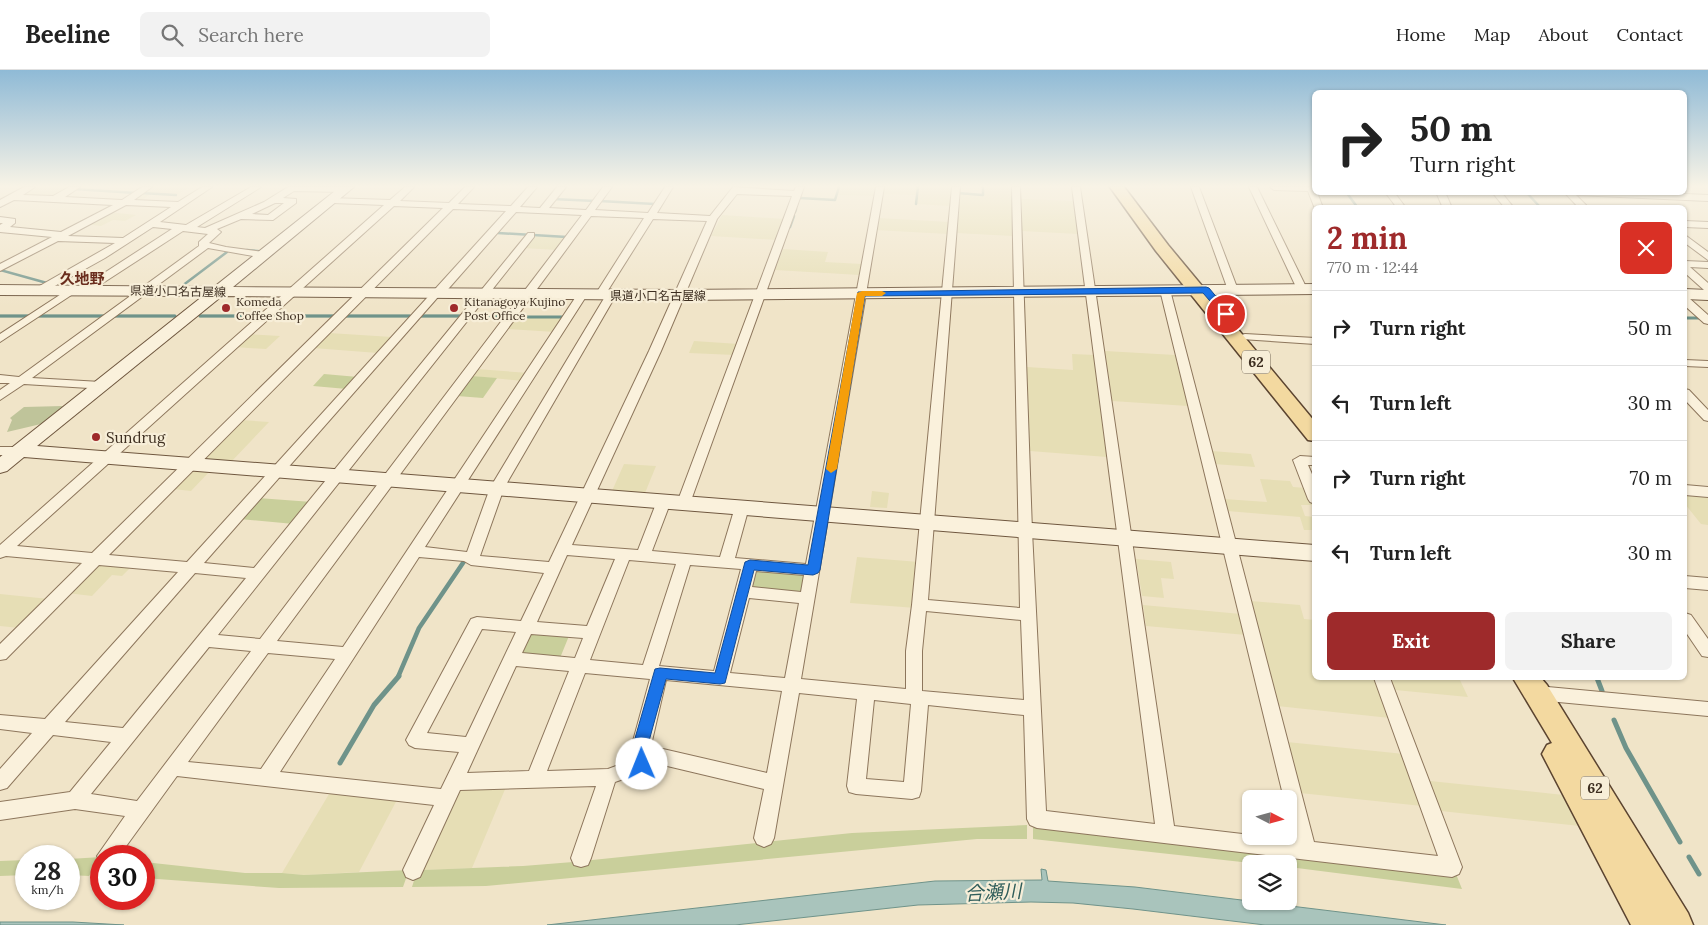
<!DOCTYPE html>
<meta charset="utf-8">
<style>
body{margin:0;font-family:Lora,"Noto Sans JP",serif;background:#f2f2f2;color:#222;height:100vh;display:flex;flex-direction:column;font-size:19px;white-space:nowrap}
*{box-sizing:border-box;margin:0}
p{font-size:16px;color:#767676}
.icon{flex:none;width:28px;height:28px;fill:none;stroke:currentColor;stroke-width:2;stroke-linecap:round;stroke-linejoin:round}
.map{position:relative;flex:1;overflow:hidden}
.panel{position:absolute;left:1312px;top:135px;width:375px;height:475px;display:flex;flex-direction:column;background:#fff;border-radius:8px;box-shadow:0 1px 4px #0004}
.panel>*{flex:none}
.guide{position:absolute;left:1312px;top:20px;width:375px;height:105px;border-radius:8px;box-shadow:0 1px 4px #0004;background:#fff;color:#222;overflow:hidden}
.needle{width:32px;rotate:96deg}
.tools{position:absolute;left:1242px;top:720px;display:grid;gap:10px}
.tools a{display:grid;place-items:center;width:55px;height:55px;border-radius:8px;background:#fff;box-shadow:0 1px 4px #0004;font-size:25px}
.speed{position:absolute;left:15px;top:775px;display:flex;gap:10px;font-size:25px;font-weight:700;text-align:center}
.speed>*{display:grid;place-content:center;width:65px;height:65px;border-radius:50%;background:#fff;box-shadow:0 1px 4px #0004;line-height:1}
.speed small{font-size:12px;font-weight:400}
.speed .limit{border:8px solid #d22;background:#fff;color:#111}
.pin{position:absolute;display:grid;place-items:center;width:42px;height:42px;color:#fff;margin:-21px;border:2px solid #fff;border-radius:50%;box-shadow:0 1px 5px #0007}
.me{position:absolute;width:55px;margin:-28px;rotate:359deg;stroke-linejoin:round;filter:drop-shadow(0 0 4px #0008)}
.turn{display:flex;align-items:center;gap:18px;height:105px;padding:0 15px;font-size:22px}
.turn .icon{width:65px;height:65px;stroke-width:2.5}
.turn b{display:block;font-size:35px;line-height:42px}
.round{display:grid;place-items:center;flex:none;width:52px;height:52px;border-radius:8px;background:#f2f2f2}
.overview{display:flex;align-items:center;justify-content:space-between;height:85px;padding:0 15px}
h1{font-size:30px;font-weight:700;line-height:38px;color:#9e2a2b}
.cta{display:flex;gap:10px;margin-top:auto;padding:10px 15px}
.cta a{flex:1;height:58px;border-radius:8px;background:#9e2a2b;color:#fff;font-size:20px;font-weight:700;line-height:58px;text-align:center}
.cta a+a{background:#f2f2f2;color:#222}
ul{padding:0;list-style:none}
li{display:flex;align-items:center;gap:15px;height:75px;padding:0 15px;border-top:1px solid #e0e0e0}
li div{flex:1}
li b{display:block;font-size:19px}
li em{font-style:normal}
header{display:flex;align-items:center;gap:30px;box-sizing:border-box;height:70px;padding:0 25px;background:#fff;border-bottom:1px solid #e0e0e0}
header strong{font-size:24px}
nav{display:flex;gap:28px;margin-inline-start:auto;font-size:18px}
.search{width:350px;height:45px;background:#f2f2f2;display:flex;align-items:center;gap:12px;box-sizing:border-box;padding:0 18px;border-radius:8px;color:#767676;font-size:19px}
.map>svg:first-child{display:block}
.farmland{fill:#e6deb5}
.green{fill:#c9cf9b}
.cemetery{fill:#bfc49a}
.water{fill:#a9c4bc;stroke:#6f938a}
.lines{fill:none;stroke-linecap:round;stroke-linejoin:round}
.stream-far3{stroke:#6f938a;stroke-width:2.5}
.stream-far2{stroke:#6f938a;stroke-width:3}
.stream-far1{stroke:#6f938a;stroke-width:4.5}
.stream{stroke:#6f938a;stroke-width:5}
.street-casing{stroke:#8d765c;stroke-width:2}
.secondary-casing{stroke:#6f573f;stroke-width:2}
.primary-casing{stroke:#5b4430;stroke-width:3}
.street{fill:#faf1dc;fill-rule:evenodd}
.secondary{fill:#faf1dc;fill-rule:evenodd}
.primary{fill:#f3d9a0;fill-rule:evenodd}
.route{fill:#1a73e8;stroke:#114b97}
.slow{fill:#f59e0b}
.poi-dot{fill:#9e2a2b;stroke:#f7eed8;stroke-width:2}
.labels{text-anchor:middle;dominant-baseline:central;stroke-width:4.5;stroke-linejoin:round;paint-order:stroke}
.far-street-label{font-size:12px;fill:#3d2e20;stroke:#f7eed8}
.far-poi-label{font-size:12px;fill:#3d2e20;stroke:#f7eed8;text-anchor:start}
.shield{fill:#f7eed8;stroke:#756857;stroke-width:1}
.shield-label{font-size:14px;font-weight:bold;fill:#3d2e20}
.far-quarter-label{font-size:15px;font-weight:bold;fill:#6b2e1e;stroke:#f7eed8}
.poi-label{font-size:15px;fill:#3d2e20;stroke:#f7eed8;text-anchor:start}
.near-water-label{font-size:19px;font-style:italic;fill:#2f5d5a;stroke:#f7eed8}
</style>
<header>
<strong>Beeline</strong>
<div class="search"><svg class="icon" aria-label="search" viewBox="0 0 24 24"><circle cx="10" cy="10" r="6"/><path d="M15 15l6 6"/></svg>Search here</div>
<nav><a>Home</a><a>Map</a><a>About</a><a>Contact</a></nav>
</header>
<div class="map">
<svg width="1708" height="855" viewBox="0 0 1708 855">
<rect width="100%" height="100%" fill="#f0e4c8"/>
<path class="farmland" d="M32 117H74L57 127 19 126Z
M152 117H189L177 125 152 123 139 132 129 131Z
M840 117H875L874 126 838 125Z
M883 117H917L916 125 882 124Z
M920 117H952L950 136 917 134Z
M984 117H1012L1013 166 956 163 959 124 984 125Z
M1020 129 1073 131 1078 164 1022 161Z
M109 142 136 145 125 151 113 150 101 156 86 154Z
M722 145 786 149 777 170 711 166Z
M878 148 949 152 948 164 875 160Z
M534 165 566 167 557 180 523 178Z
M783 179 828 182 825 192 862 194 860 205 775 200Z
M515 248H564L555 262 507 259Z
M329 263 392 267 378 283 313 278Z
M248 264 280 266 266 279 234 277Z
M694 271 739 274 735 285 689 283Z
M1105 281 1175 285 1188 336 1112 331Z
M1072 284 1095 285 1107 387 1030 381 1027 297 1073 300Z
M477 299 529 303 523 311 472 306Z
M241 350 269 352 231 392 205 389 204 387Z
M1211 381 1251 384 1255 397 1214 394Z
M624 394 656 396 645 423 612 421Z
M193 400 210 401 191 421 173 419Z
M1260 409 1290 411 1293 417 1306 418 1313 435H1301L1305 446 1315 447V460H1304L1300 447 1227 441 1224 429 1267 432Z
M872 421 889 423 887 438 870 437Z
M1685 423 1708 425V455L1701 454 1685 434Z
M857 487 919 492 916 538 850 533Z
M1136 489 1171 492 1174 509 1161 508 1164 528 1142 526Z
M101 493 132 496 122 506 112 505 92 526 67 523 95 495Z
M0 524 49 529 19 558 0 556Z
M1250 531 1300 535 1304 549 1315 550V608H1376L1390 648 1277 636Z
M1143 535 1241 544 1246 565 1146 556Z
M1390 608H1459L1468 627 1395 620Z
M1287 672 1404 684 1422 736 1300 723Z
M1430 711 1564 725 1580 756 1441 741Z
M466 717H506L472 798 423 800 458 722Z
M332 719 399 726 359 802 304 805 282 803Z"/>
<path class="green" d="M324 304 358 307 347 319 313 316Z
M472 306 497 308 483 328 457 326Z
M258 428 312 432 294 454 239 449Z
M756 499 803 503 807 508 805 520 800 523 751 519Z
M535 563 569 566 560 588 525 585 521 581 529 565Z
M1033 754 1456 804 1462 819 1289 797V794H1260L1033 769Z
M1027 755V769H977L486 816 412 817 417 801 423 800 523 796 573 792 852 763Z
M101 787 89 806 69 805V789Z
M26 790V805L0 806V791Z
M144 792 245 803H282L304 805 409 800 403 817 279 818 144 808Z"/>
<path class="cemetery" d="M63 336 41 354 7 362 12 350 10 348 24 337Z"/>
<path class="water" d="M1041 799 1046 800 1048 811 1135 817 1446 855H1265L1133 839 1073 833 1031 832 918 835 735 855H547L935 811 1042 810Z
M0 852H73L124 855H0Z"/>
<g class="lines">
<path class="stream-far3" d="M74 119 137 123
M1346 122 1358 138
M1526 122 1541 138
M142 123 176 125
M958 126V123L983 125V117
M800 128 835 130 839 117
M553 129 596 131
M600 131 655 134
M916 134 918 117
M795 142 796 139
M790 157 794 146
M498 163 567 167
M247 180 258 181
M0 200 47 213
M182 216 227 182
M0 246H30
M39 246H105
M113 246H175
M200 246H261
M269 246H334
M345 246H410
M419 246H463
M472 246 495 247"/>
<path class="stream-far2" d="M0 246H30
M39 246H105
M113 246H175
M200 246H261
M269 246H334
M345 246H410
M419 246H463
M472 246 505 247
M516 247H564
M1685 248H1700"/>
<path class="stream-far1" d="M398 607 419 558 467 487"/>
<path class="stream" d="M1597 608 1602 621
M1614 650 1626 678 1680 772
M340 693 374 635 399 606
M1689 787 1699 804"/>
<g class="street-casing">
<path id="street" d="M24 117H35L23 125 53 126 69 117H80L65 127 122 130 142 117H152L134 130 178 132 202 117H212L160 152 186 155 251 117H261L197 157 205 158 264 132 288 117H348L349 119 345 122 294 121 283 128 296 129V133L273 150 241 149 217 159 221 162 209 173 226 177 264 182 269 185 264 188 208 178 32 308 101 312 107 316 105 319 24 314 0 330V320L10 313H0V305L19 307 199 176V172L208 164 183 161 89 222H81L80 220 81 218 172 159 153 157 105 188 44 222H36L35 220 36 218 115 173 58 171 0 201V194L52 167 0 162V155L3 153H0V147L15 149V153L10 157 61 162 113 135 14 130 0 137V130ZM275 133H284L268 145 252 144ZM126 135 171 137 123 168 68 166Z
M405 117H414L400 131 449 133 465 117H474L458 134 511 136 528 117H537L520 137 540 138 557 117H566L549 138 586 140 603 117H612L595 140 648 143 665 117H673L657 143 710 146 733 117 794 121 796 117H804L689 436H679L677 433 792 126 737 124 717 149 661 281 572 475 638 480 657 431 659 428H669L671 431 652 481 720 487 735 437 737 434H747L749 437 735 488 806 494 876 117H884L801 609 906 619V581L912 535 952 117H960L928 530 1020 538 1012 117H1020L1032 461 1046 741 1155 754 1072 117H1080L1174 756 1251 765V766L1294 769 1289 746V729H1284L1160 220 1165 217 1170 220 1314 772 1438 786 1374 608H1390L1462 797 1459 804 1452 807 1037 758 1030 755 1027 749 1024 645 928 635 921 721 919 727 912 729 856 724 849 722 847 716 857 629 799 623 774 768 771 774 764 777 757 774 754 768 764 719 663 695 615 712 591 788 588 795 581 797 574 795 571 788 596 716 460 720 420 807 413 810 406 807 403 800 434 735 177 706 119 786H101V793L97 786 125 746 75 739 0 750V732L70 722 111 672 53 665 7 718 0 720V699L32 663 0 659V645L45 649 178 502 99 495 6 589 0 590V574L82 493 6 486 0 488V475L384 135 333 133 329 130 330 128 390 130ZM394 136 443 138 92 483 17 476ZM453 139 506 141 187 492 109 485ZM516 142 582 145 260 569 218 565 534 167V163H528L254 498 204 493 438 227 442 226ZM591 146 644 148 595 225 600 228 605 225 653 149 707 151 649 281 549 492 480 486 504 418 616 225 611 222 606 225 490 418 467 482 425 477 587 225 586 223H578L577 225 343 577 277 571ZM567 485 615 489 587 556 537 552ZM419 487 464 491 471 495 544 503 521 551 477 547 471 549 406 670 409 675 415 678 459 682 441 719 280 702ZM629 490 676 494 643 595 590 590ZM690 495 741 499 714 601 659 596ZM756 501 804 505 801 522 752 517ZM195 503 246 508 123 658 65 652ZM749 528 799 533 785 608 730 603ZM926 541 1021 550 1024 630 922 621V581ZM482 559 516 562 466 667 427 663ZM531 564 583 568 575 588 522 583ZM209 577 251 581 137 731 91 724ZM268 583 335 589 261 699 188 692ZM516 596 569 601 529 701 467 703ZM585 603 650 609 630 682 632 690 608 699 547 701ZM666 610 782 621 767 703 663 679 649 684ZM874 630 911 634 904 712 866 709Z
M1191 117H1199L1238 220 1237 222H1229L1228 220Z
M1249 117H1257L1307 219 1306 221H1298L1297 219Z
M1270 117H1315V122H1317L1323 138 1315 139 1308 121 1274 120Z
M1385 122H1394L1406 138H1397Z
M1436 122H1445L1452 138H1443Z
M1492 122H1501L1514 138H1505Z
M1564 122H1642L1708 125V131L1576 125 1589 138H1579Z
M1685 151 1708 152V158L1685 157Z
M1685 165 1708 182V190L1685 173Z
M1685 191 1708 192V198L1690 197 1708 213V221L1704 220 1685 203Z
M72 217 76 218 77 220 76 222 0 272V264Z
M1685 227 1689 228 1708 245V254L1704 253 1685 236Z
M1245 264 1315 268V274L1241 269 1239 267 1241 265Z
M1685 290 1708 291V297L1685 296Z
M1685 319 1689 320 1708 340V351L1704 350 1685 330Z
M0 377H20L26 381 20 385H0Z
M1300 386 1315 387V395H1308L1315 411V434L1310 432 1308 429 1293 390Z
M1685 415 1708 417V427L1685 425Z
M1685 506 1708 508V520L1685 518Z
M1685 543 1691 545 1708 569V587L1702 586 1685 561Z
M1537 616 1708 632V646L1537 630 1531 628 1529 623 1531 618Z"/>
</g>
<g class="secondary-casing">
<path id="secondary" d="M340 117H354L233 217 679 220 1315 214V224L679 230 222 226 37 376 1315 475V491L24 387 7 401 0 403V387L203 226 0 225V215L214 217Z
M1685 219 1708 220V230L1685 229Z"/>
</g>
<g class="primary-casing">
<path id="primary" d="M1110 117H1124L1168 175 1315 352V371L1308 370 1156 181Z
M1513 608H1541L1547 615 1688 843 1693 855H1631L1542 684 1547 675 1552 673Z"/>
</g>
<use href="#street" class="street"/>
<use href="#secondary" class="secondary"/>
<use href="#primary" class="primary"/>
</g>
<linearGradient id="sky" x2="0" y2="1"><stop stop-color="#8fbad6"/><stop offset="0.49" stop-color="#f8f3e6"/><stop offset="1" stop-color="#f8f3e6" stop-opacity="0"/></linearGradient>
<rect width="1708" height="237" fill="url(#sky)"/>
<path class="route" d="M1206 217 1209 218 1229 242V246H1223L1203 223 865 226 820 500 818 503 813 505 754 500 725 613 720 614 666 609 646 682 650 694 648 699 642 701 637 699 631 682 655 599 660 598 715 603 745 492 750 490 808 495 858 222Z"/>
<path class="slow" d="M862 221H882L886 223 882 226H865L837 399 831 403 826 399 857 223Z"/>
<g class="poi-dot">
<circle cx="226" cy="238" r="5"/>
<circle cx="454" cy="238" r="5"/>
<circle cx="96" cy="367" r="5"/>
</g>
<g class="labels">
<g class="far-street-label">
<text transform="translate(178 221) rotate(1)">県道小口名古屋線</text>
<text x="658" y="225">県道小口名古屋線</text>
</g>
<g class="far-poi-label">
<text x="236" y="231">Komeda<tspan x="236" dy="14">Coffee Shop</tspan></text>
<text x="464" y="231">Kitanagoya Kujino<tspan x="464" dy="14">Post Office</tspan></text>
</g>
<g class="shield">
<rect x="1242" y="280.5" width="28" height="23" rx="4"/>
<rect x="1581" y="706.5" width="28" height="23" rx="4"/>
</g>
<g class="shield-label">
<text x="1256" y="292">62</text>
<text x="1595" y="718">62</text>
</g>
<g class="far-quarter-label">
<text x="82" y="208">久地野</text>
</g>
<g class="poi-label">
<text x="106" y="367">Sundrug</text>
</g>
<g class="near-water-label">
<text transform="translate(993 822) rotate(-3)">合瀬川</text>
</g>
</g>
</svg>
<div class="tools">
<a><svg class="needle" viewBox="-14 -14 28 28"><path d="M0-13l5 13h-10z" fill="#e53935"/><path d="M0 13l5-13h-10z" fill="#767676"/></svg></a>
<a><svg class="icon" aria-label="layers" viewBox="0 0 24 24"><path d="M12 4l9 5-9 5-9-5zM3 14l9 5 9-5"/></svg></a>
</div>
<div class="speed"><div>28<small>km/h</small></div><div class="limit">30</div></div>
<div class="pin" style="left:1226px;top:244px;background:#d93025"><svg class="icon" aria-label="arrive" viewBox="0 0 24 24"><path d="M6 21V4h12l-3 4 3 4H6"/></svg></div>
<svg class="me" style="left:642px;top:694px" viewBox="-20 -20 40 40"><circle r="19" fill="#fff"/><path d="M0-13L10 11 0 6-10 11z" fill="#1a73e8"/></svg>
<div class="guide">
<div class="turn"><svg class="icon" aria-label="right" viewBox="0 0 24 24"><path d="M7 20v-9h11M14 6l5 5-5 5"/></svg><div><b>50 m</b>Turn right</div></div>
</div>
<section class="panel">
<div class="overview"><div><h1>2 min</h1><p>770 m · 12:44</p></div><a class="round" style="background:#d93025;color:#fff"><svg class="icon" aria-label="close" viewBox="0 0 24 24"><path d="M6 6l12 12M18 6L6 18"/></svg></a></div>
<ul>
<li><svg class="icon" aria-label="right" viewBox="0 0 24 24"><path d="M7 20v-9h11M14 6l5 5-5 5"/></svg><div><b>Turn right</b></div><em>50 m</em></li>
<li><svg class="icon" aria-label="left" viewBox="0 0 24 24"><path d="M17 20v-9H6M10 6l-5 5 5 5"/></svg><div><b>Turn left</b></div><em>30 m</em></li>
<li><svg class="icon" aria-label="right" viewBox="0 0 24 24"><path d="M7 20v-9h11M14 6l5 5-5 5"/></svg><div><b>Turn right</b></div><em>70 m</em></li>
<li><svg class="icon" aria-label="left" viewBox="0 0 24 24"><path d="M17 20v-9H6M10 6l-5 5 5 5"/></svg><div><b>Turn left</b></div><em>30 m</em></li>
</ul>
<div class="cta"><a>Exit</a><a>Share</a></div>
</section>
</div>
